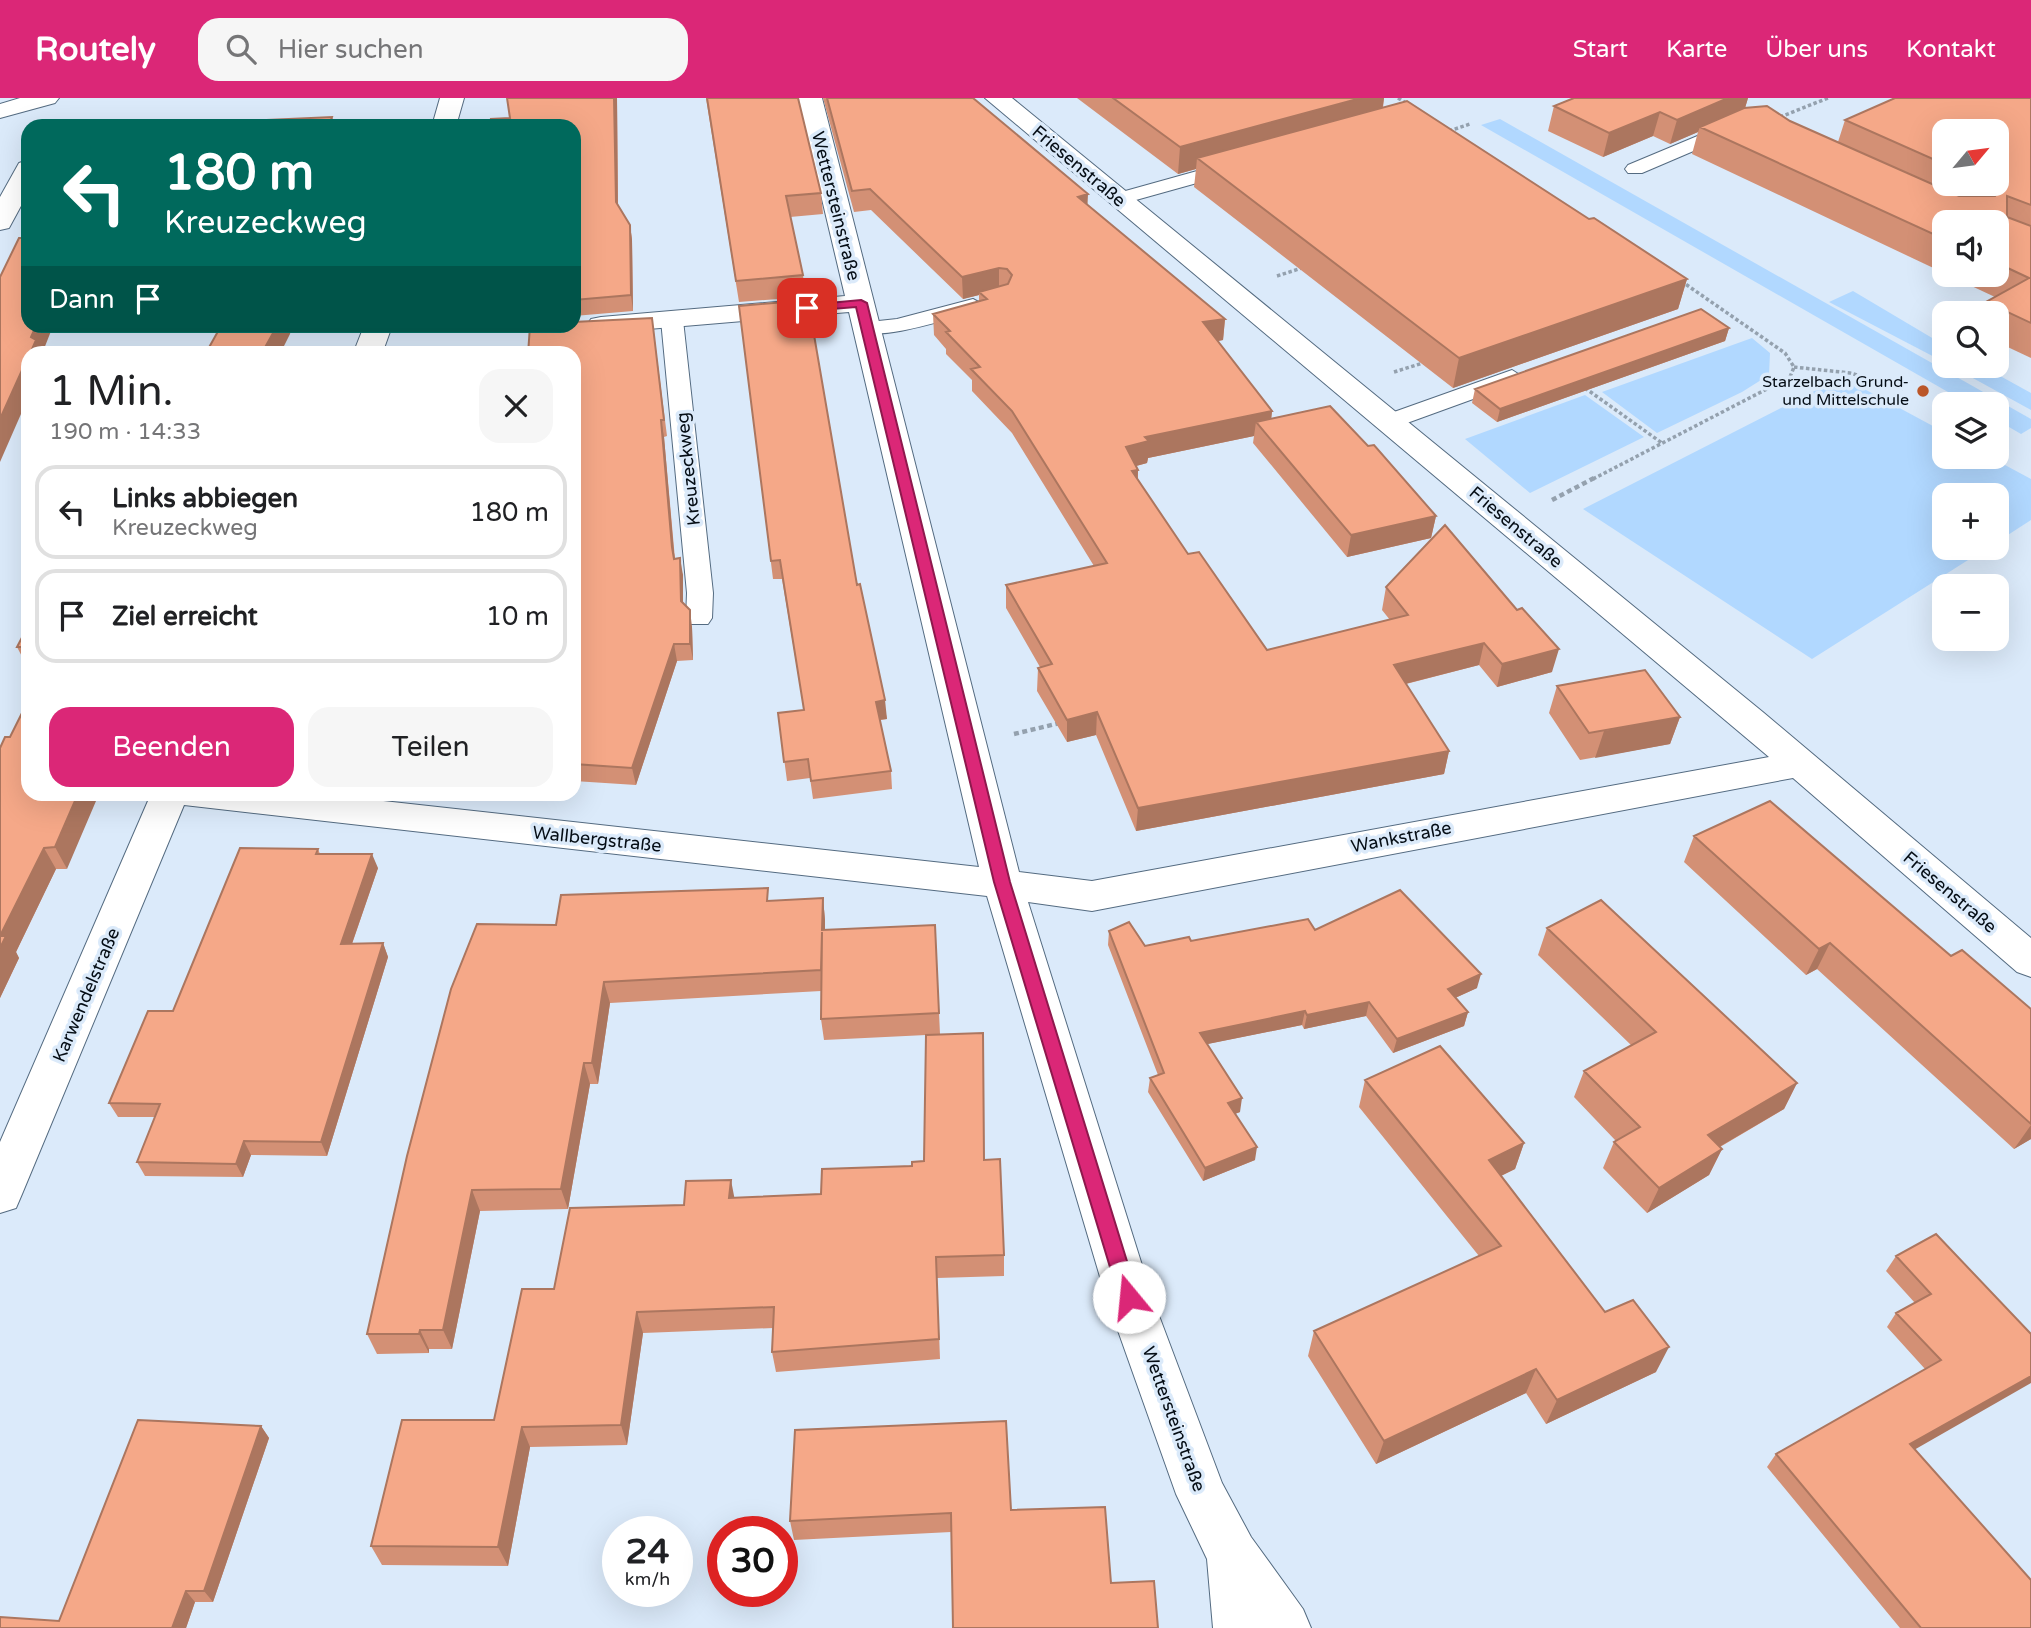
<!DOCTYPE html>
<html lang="de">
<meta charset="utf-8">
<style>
body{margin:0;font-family:"Varela Round",sans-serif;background:#f6f6f6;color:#202124;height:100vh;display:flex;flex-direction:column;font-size:26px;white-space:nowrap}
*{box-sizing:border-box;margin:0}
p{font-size:23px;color:#757577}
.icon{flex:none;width:38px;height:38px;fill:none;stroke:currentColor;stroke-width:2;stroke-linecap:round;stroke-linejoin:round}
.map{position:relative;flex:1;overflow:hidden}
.details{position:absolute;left:21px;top:248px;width:560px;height:455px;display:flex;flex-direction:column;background:#fff;border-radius:21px;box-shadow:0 7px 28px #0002}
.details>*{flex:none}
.banner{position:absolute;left:21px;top:21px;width:560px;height:214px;border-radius:21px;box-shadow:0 7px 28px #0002;background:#00695c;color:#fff;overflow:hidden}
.needle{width:46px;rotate:61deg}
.tools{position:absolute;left:1932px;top:21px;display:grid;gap:14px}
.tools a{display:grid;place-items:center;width:77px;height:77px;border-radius:14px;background:#fff;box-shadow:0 7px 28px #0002;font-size:35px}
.speed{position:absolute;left:602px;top:1418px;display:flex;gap:14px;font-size:35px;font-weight:700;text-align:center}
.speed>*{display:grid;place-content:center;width:91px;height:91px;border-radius:50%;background:#fff;box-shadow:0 7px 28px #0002;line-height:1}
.speed small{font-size:18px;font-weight:400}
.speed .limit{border:10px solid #d22;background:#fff;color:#111}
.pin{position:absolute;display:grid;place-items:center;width:60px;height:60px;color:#fff;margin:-30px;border-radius:14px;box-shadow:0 4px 10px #0006}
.me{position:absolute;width:77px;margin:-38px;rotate:343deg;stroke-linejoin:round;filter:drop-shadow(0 0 5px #0008)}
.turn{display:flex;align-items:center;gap:24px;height:147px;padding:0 28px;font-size:32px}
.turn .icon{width:91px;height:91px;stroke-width:2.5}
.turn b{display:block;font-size:49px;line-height:60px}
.then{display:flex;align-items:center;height:66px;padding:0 28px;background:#0003;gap:14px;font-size:26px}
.round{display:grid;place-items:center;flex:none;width:74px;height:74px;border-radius:21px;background:#f6f6f6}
.headline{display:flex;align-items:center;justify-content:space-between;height:119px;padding:0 28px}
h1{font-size:42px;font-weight:600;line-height:52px}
.action{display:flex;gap:14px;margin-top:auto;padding:14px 28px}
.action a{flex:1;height:80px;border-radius:21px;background:#db2777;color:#fff;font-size:28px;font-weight:600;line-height:80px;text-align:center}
.action a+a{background:#f6f6f6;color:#202124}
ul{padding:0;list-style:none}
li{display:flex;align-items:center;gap:21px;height:94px;margin:0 14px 10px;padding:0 14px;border:4px solid #e0e0e0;border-radius:21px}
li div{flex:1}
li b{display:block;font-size:26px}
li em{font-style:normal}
header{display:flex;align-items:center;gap:42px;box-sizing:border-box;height:98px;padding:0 35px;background:#db2777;color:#fff}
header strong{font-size:33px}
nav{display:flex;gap:38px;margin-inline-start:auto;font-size:24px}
.search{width:490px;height:63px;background:#f6f6f6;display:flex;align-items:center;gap:18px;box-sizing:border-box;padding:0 24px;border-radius:21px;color:#757577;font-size:26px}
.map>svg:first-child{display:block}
.green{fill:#b1d8ff}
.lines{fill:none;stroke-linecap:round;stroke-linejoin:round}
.service-casing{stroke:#546b81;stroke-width:2}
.minor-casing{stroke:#546b81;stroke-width:2}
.path-far1{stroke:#94a1ae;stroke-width:3.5;stroke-dasharray:3.5 2.5;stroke-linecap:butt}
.path{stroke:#94a1ae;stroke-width:4.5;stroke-dasharray:5 3.5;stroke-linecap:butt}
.service{fill:#fff;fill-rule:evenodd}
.minor{fill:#fff;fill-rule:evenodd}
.wall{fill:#d39075;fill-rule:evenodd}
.shaded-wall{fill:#ac765f}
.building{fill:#f5a888;stroke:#ac765f;stroke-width:2}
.route{fill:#db2777;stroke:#8e194d;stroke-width:2}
.poi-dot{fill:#be582a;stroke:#dbeafa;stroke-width:2.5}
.labels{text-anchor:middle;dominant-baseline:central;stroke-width:7;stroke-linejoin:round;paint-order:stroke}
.far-poi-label{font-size:16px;fill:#050d15;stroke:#dbeafa;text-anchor:end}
.street-label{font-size:18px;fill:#050d15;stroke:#dbeafa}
</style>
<header>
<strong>Routely</strong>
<div class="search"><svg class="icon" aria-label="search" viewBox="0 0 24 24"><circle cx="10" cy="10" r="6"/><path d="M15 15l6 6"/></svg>Hier suchen</div>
<nav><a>Start</a><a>Karte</a><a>Über uns</a><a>Kontakt</a></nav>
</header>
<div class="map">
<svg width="2031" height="1530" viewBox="0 0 2031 1530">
<rect width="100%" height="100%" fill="#dbeafa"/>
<path class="green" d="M1500 21 2031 321V330L2021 336 1997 322V306H1969L1481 27Z
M1853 193 1944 247V264L1829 204Z
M1752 240 1770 255 1769 277 1742 294 1657 335 1602 294Z
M1951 268H1982L2031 295V312Z
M1842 279 1944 334V359H1990L2031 381V422L1997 444V397H1944V450H1987L1812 561 1583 411Z
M1585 297 1644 339 1530 395 1465 341Z"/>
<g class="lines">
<g class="service-casing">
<path id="service" d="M1731 24 1740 30 1738 34 1642 75H1628L1625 71 1628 67Z
M1233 63 1240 65 1243 69 1240 73 1118 107 1108 101 1111 97Z
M973 201 984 207 981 212C960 217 870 248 857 230L860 225 897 221Z
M672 216 683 222 713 495 712 520 708 526H690L686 520 687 495 661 222Z
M1512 272 1523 279 1520 284 1396 329H1380L1376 324 1380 319Z"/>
</g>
<g class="minor-casing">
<path id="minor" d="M20 0H59L55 5 0 20V6Z
M440 0H464L456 28H432Z
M798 0H822L1019 774 1092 783 1769 659 985 0H1012L1764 615 2031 840V879L2017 874 1793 680 1092 813 1028 804 1152 1199 1222 1385 1251 1439 1303 1511 1311 1530H1213L1207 1461 1176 1396 1106 1199 987 798 184 707 22 1096 16 1110 0 1115V1044L151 696H320L979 769 849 214 601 235 591 233 587 227 591 221 601 219 845 198Z
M28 62V95L9 130 0 132V99L19 65Z
M364 228H392L382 256H353Z"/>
</g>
<path class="path-far1" d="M1398 0 1409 7
M1780 19 1828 0
M1449 33 1470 26
M1277 178 1305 169
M419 232 533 230
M1794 269 1850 275 1904 291
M1394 274 1426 264
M1585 290 1662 345
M1593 381 1790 279 1794 269 1785 255 1681 183"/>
<path class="path" d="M1552 402 1596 379
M1014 636 1060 625"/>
<use href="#service" class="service"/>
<use href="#minor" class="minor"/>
</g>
<path class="wall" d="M507 0H617L618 108 630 127 632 142 633 213 574 218V28L510 20Z
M706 0H798L821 95 823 116 790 119 803 177 805 199 739 204Z
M823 0H973L1088 107 1225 221 1223 242 1218 243 1272 313 1271 320 1436 418 1431 440 1347 459 1253 345 1254 338 1148 360 1147 365 1136 368 1138 372V382L1188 456 1267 552 1390 522 1382 512 1386 489 1552 574 1497 589 1479 567 1406 586 1449 653 1444 676 1136 733 1096 637 1067 644 1037 593 1038 570 1040 569 1006 510V487L1094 468 1012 335 972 293V282L946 256V251L934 237 933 216 979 203V197L963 201 871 112 854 114Z
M1077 0H1384L1383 10 1589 121 1687 181 1678 211 1453 290 1194 89 1196 71 1178 76Z
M1574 0H1748L1745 10 1790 23 1838 44 1845 22 2031 0V260L1997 244V215H1981L1986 204 1995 199 1948 177H1997V124H1944V175L1692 56 1698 34 1670 46 1653 38 1603 59 1548 33 1554 8ZM1944 33 1997 86H1944Z
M739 208 857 487 887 621 880 622 891 673 892 691 813 701 810 680 787 683 778 615 804 612 782 481H773Z
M652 220 667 338 664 339 675 461 683 477V506L692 529 693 562 677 563 636 687 574 683V585L579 572V470H574V256Z
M1729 230 1725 243 1497 324 1472 305 1475 291Z
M28 528V570L17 549Z
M1557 588 1680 619 1670 646 1580 662 1549 615Z
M10 639 67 771H56L16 854 19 860 0 900V650Z
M1694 738 1951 858 2031 911V1041L2014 1051 1817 871 1806 877 1684 764Z
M318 751 320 756 378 770 352 846 383 845 388 859 327 1058 251 1057 243 1079 145 1078 137 1064 155 1019H118L109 1005 173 913Z
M823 800 825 822V832L935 827 940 936 984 1062 1004 1157V1178L937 1180 940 1261 776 1274 772 1254 773 1230 643 1235 627 1347 530 1349 508 1468 382 1467 371 1448 494 1322 554 1191 684 1107 734 1100 821 1096 924 1063 926 937 824 942 821 921V893L610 905 598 986H590L568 1111 480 1113 452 1251H429V1255L377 1256 367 1236 556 827 770 803Z
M1547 830 1797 985 1784 1011 1720 1049 1722 1051 1709 1077 1647 1115 1603 1070 1614 1044 1616 1043 1574 999 1584 973 1631 947 1538 857Z
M1315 832 1477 890 1455 900 1468 914 1464 928 1393 955 1366 918 1304 931 1302 927 1207 946 1240 1014 1235 1016 1255 1062 1203 1083 1148 994 1150 980 1158 977 1108 847 1109 833 1145 848Z
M1365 982 1524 1045 1515 1071 1501 1078 1605 1214 1656 1274 1546 1326 1526 1295 1376 1366 1308 1258 1314 1233 1479 1158 1359 1009Z
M1896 1158 2031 1236 1914 1351 2031 1530H1900L1767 1369 1776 1356 1925 1271 1887 1229 1896 1215 1915 1205 1886 1173Z
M261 1328 269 1340 213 1504H195L186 1530H0L59 1523Z
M1011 1412 1111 1485 951 1434 794 1442 790 1423Z"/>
<path class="shaded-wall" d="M614 0H617L618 119 616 104Z
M1361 0H1384L1381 20 1197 60 1196 71 1178 76 1180 49Z
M1728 0H1748L1742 20 1700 29 1698 34 1670 46 1677 22Z
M1660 14 1653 38 1603 59 1609 35Z
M332 19 335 28H329Z
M1088 96 1087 117 1078 99Z
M630 127 632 142 633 213 631 197Z
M999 170V191L979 194V197L963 201 962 179Z
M1687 181 1678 211 1453 290 1459 260Z
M1225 221 1223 242 1202 246 1203 224Z
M36 228H53L42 256H30L31 239Z
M277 228H292L290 236 280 256H264L263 253Z
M1729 230 1725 243 1497 324 1500 311Z
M28 259V300L0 364V321Z
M1272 313 1270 335 1256 324 1254 338 1148 360 1147 365 1125 371 1126 349 1145 339Z
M661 322 664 339 675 466 672 449Z
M1138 372 1137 394 1132 373Z
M1436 418 1431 440 1347 459 1351 437Z
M680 460 683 477V520L681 503Z
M690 512 692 529 693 562 690 546Z
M1484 545 1479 567 1389 590 1394 567Z
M674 546 677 563 636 687 632 670Z
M1559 551 1552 574 1497 589 1502 566Z
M885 602 887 621 878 622 876 604Z
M1097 614 1096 637 1067 644V622Z
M1680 619 1670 646 1595 660 1604 633Z
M1449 653 1444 676 1136 733 1138 710Z
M78 696H99L67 771 55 749Z
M44 750 56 771 16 854 19 860 0 900V838Z
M372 756 378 770 347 860 341 846Z
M823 800 825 822V854L822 832Z
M383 845 388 859 327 1058 321 1044Z
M1830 845 1817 871 1806 877 1819 851Z
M1481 876 1477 890 1444 905 1448 891Z
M604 884 610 905 598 986 592 965Z
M1369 904 1366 918 1304 931 1307 917Z
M1305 913 1302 927 1198 948 1200 935Z
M1468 914 1464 928 1393 955 1397 941Z
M584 965 590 986 568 1111 561 1091Z
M1797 985 1784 1011 1695 1063 1708 1037Z
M1242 1000 1240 1014 1226 1019 1228 1005Z
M2031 1027V1041L2014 1051Z
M244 1043 251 1057 243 1079 236 1066Z
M1524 1045 1515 1071 1480 1088 1489 1062Z
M1257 1049 1255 1062 1203 1083 1205 1070Z
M1722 1051 1709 1077 1647 1115 1659 1090Z
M731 1082 735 1103 729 1100Z
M472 1092 480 1113 452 1251 443 1232Z
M637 1214 643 1235 627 1347 621 1327Z
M420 1232 429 1251V1255L419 1236Z
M1669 1249 1656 1274 1546 1326 1557 1302Z
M1536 1271 1526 1295 1376 1366 1384 1343Z
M2031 1278V1285L1900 1360 1910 1346Z
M261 1328 269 1340 213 1504 204 1493Z
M522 1329 530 1349 508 1468 498 1449Z
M186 1493 195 1504 186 1530H172Z"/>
<path class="building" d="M507 0H614L616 104 630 127 631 197 574 202V28H492L491 21 510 20Z
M707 0H798L821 95 786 98 803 177 736 183Z
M827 0H973L1088 96 1078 99 1225 221 1203 224 1272 313 1145 339 1149 343 1126 349 1138 372 1132 373 1188 456 1199 454 1267 552 1408 517 1386 489 1445 427 1517 512 1522 510 1559 551 1502 566 1484 545 1394 567 1449 653 1138 710 1097 614 1067 622 1038 570 1052 566 1006 487 1107 465 1012 313 971 271 980 269 946 234 950 233 933 216 987 201 979 194 1008 186 1012 177 1007 171 999 170 962 179 870 91 852 93Z
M1113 0H1361L1180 49Z
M1574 0H1728L1677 22 1660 14 1609 35 1554 8Z
M1895 0H2031V107L2007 98V119L2031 128V225L1986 204 2029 180 1997 165V124H1944V141L1700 29 1744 10 1767 8 1790 23 1959 98H1995L1997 94 1992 87 1988 86H1997V33H1944V66L1845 22Z
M1407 3 1589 121 1594 120 1687 181 1459 260 1197 60Z
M332 19 329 28H264L267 22Z
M19 140H28V228H36L31 239 36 242 30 256H28V259L0 321V179Z
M808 202 857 487 860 486 885 602 876 604 891 673 811 683 808 661 784 664 778 615 804 612 780 462 771 463 739 208Z
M1701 211 1729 230 1500 311 1475 291Z
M652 220 664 322H661L672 449 674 461 680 460 681 503 690 512V546H674L632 670 574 666V585L579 572V453H574V256H528L530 228H574V224Z
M221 228H277L263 253H278L276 256H169L170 254 207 253Z
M1330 308 1368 348 1374 347 1436 418 1351 437 1256 324Z
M28 528V549H17Z
M1645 572 1680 619 1589 635 1557 588Z
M28 603V696H78L55 749 44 750 0 838H6L0 850V650L5 639H10Z
M1770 703 1951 858 1962 852 2031 911V1026L1830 845 1819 851 1694 738Z
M240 750 318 751 316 756H372L341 846 383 845 321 1044 244 1043 236 1066 137 1064 160 1006 109 1005 148 913H173Z
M768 790 767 803 823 800 822 832 935 827 939 915 821 921 822 834 821 872 604 884 592 965H584L561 1091 472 1092 443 1232H420L419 1236H367L407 1058 451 891 477 826 556 827 561 797Z
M1400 792 1481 876 1448 891 1468 914 1397 941 1369 904 1307 917 1305 913 1200 935 1242 1000 1228 1005 1257 1049 1205 1070 1150 980 1164 975 1109 833 1129 824 1145 848 1189 839 1191 843 1308 821 1315 832Z
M1601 802 1797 985 1708 1037 1722 1051 1659 1090 1614 1044 1640 1029 1584 973 1656 934 1547 830Z
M983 935 984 1062 1000 1061 1004 1157 936 1159 939 1241 772 1254 774 1209 637 1214 621 1327 522 1329 498 1449 371 1448 402 1322H494L522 1191H554L570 1110 684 1107 686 1083 731 1082 729 1100 821 1096 822 1071 912 1068V1064L924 1063 926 937Z
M1440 948 1524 1045 1489 1062 1605 1214 1633 1202 1669 1249 1557 1302 1536 1271 1384 1343 1314 1233 1501 1148 1365 982Z
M1936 1136 2031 1236V1278L1910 1346 2031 1482V1530H1921L1776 1356 1941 1262 1896 1215 1931 1196 1896 1158Z
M138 1322 261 1328 204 1493H186L172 1530H0V1519L59 1523Z
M1006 1323 1011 1412 1105 1409 1111 1485 1154 1483 1158 1530H953L951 1415 790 1423 795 1332Z"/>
<path class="route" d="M861 202 867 205 1010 784 1138 1199 1136 1205 1129 1208 1122 1205 1119 1199 994 784 856 209 807 213 801 210 807 207Z"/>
<circle class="poi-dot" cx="1923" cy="293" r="7"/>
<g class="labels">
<g class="far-poi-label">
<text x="1909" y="284">Starzelbach Grund-<tspan x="1909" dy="18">und Mittelschule</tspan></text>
</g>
<g class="street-label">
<text transform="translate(1079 68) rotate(40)">Friesenstraße</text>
<text transform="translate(836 108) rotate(76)">Wettersteinstraße</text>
<text transform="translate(688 371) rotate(-96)">Kreuzeckweg</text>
<text transform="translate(1516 429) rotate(40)">Friesenstraße</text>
<text transform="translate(1401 739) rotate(-11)">Wankstraße</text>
<text transform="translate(597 741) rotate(6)">Wallbergstraße</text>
<text transform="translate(1950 794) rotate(40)">Friesenstraße</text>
<text transform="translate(86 897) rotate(-67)">Karwendelstraße</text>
<text transform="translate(1174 1321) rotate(70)">Wettersteinstraße</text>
</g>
</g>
</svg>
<div class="tools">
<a><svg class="needle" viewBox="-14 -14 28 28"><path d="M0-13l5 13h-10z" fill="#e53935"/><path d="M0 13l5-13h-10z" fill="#757577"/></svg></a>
<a><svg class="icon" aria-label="sound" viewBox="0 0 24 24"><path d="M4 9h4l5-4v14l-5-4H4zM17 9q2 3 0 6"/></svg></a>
<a><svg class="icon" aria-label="search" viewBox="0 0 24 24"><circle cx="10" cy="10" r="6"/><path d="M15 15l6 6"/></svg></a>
<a><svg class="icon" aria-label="layers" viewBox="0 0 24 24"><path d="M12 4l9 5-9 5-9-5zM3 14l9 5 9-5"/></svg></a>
<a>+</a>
<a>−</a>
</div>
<div class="speed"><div>24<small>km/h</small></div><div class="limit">30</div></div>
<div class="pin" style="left:807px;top:210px;background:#d93025"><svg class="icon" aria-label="arrive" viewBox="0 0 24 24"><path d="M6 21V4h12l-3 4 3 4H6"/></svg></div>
<svg class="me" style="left:1129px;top:1199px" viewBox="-20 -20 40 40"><circle r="19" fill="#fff"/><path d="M0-13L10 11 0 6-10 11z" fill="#db2777"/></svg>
<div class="banner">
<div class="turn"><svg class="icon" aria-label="left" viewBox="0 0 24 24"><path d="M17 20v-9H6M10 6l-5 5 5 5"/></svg><div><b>180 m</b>Kreuzeckweg</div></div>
<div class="then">Dann<svg class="icon" aria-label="arrive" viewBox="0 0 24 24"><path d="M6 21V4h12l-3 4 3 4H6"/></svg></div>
</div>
<section class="details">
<div class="headline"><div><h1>1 Min.</h1><p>190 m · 14:33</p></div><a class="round"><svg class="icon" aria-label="close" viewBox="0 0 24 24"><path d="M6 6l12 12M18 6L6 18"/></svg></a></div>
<ul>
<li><svg class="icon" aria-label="left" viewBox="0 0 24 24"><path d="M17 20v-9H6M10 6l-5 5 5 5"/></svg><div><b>Links abbiegen</b><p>Kreuzeckweg</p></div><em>180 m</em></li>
<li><svg class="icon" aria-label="arrive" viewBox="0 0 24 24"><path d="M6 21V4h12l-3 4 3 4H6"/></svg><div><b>Ziel erreicht</b></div><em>10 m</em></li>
</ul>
<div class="action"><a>Beenden</a><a>Teilen</a></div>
</section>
</div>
